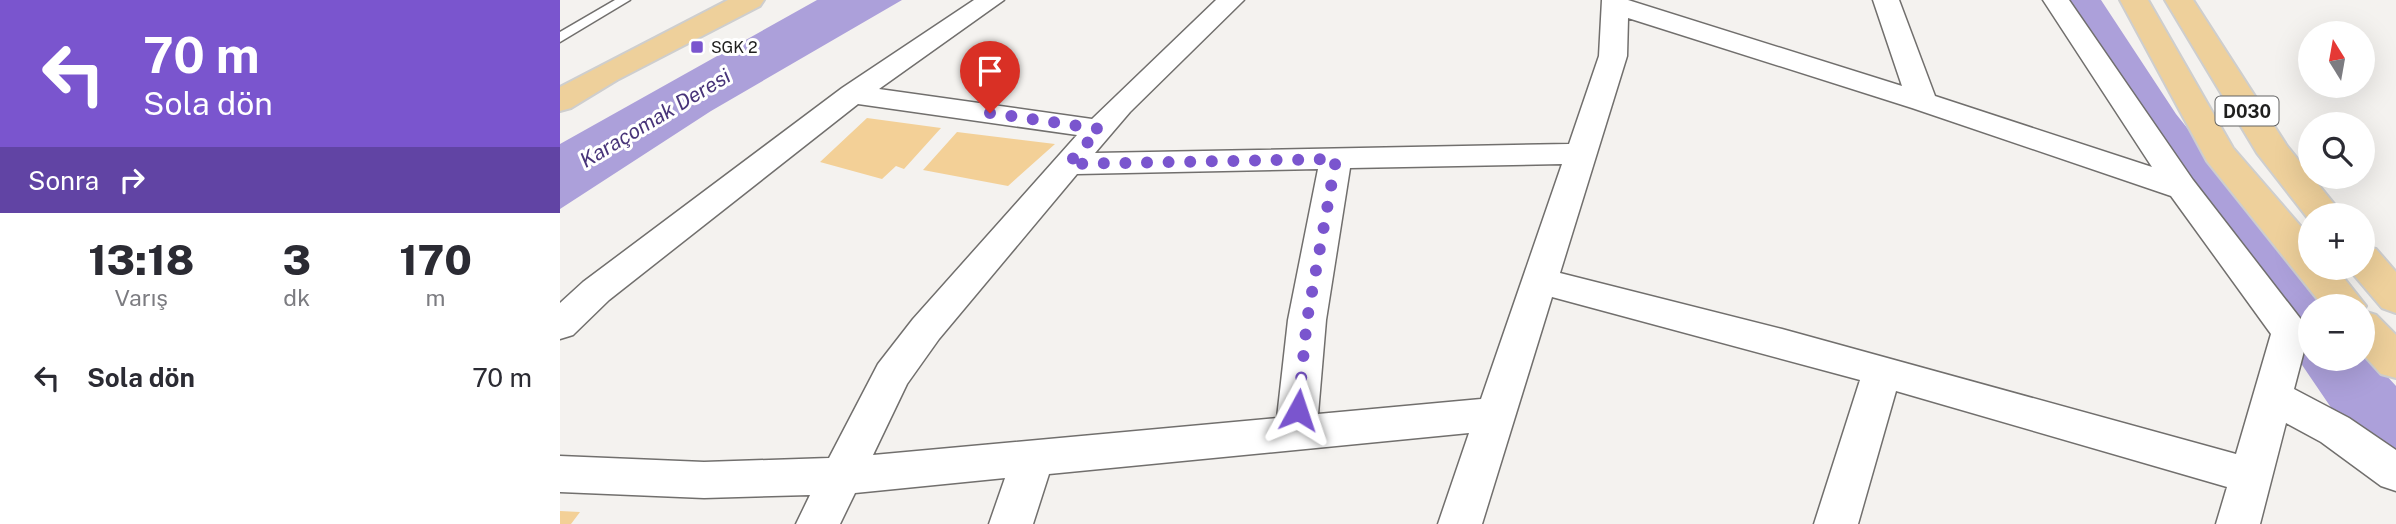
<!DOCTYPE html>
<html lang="tr">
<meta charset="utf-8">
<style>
body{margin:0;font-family:"Public Sans",sans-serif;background:#f2f2f3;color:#2b2b33;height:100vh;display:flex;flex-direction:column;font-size:26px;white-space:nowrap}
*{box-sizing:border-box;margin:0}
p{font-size:23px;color:#7c7c81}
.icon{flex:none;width:38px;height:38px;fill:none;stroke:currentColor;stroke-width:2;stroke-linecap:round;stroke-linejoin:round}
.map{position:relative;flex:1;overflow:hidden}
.details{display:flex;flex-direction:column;background:#fff;width:560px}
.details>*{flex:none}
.banner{background:#7a55ce;color:#fff;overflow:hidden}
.needle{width:46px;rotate:349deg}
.tools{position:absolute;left:1738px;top:21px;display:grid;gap:14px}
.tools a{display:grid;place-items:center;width:77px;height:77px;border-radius:50%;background:#fff;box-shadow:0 7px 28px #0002;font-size:35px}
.pin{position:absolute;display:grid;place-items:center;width:60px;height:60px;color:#fff;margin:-72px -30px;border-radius:50% 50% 50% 0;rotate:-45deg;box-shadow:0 0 7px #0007}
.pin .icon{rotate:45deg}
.me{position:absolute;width:77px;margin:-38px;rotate:5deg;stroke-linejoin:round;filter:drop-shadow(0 0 5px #0008)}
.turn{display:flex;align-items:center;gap:24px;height:147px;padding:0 28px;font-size:32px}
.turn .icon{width:91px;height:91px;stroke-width:2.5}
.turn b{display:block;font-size:49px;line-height:60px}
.then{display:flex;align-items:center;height:66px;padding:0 28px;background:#0003;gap:14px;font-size:26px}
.eta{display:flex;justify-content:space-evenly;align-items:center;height:119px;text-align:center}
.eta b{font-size:42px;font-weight:800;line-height:49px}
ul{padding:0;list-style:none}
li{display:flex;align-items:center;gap:21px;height:91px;padding:0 28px}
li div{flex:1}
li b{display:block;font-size:26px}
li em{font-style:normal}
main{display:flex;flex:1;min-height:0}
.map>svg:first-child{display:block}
.water{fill:#aca0da}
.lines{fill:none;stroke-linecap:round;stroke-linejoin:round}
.river{fill:#aca0da;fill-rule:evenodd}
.building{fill:#f3d097}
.service-casing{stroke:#716f6d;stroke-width:3}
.minor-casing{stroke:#716f6d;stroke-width:3}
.primary-casing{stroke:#cecece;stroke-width:4}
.service{fill:#fff;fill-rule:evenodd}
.minor{fill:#fff;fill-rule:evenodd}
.primary{fill:#eed09b;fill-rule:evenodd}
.route{stroke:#7a55ce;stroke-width:12;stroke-dasharray:0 21.6}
.poi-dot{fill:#7a55ce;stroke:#fff;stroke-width:2.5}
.labels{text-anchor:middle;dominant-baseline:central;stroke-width:6;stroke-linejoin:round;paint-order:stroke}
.far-poi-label{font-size:16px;fill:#1f1f1e;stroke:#fff;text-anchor:start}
.shield{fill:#fff;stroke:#626262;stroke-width:2}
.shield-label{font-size:18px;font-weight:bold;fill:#1f1f1e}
.water-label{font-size:21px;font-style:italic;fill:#483479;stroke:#fff}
</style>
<main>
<section class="details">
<div class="banner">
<div class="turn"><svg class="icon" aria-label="left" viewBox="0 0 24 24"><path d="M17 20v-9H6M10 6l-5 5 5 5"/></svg><div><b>70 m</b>Sola dön</div></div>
<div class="then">Sonra<svg class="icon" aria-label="right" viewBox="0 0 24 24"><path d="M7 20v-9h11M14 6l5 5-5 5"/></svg></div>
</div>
<div class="eta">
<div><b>13:18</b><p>Varış</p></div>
<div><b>3</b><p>dk</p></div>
<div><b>170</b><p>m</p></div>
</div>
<ul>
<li><svg class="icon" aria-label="left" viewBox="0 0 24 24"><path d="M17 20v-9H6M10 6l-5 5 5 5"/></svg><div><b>Sola dön</b></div><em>70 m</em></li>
</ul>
</section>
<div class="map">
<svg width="1836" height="524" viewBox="0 0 1836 524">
<rect width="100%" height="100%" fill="#f4f2ef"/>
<path class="water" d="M257 0H342L151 111 0 209V144Z"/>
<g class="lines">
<path class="river" d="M1495 0H1541L1616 114 1769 306H1750V359H1802V349L1836 386V461L1811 452 1772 409 1738 359 1743 351 1727 346 1570 124Z"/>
</g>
<path class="building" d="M307 118 381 128 344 169 336 166 322 179 260 162Z
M397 132 495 144 448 186 363 170Z
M0 511 20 512 11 524H0Z"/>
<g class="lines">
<g class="service-casing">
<path id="service" d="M55 0H70L0 42V32Z"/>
</g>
<g class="minor-casing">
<path id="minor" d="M414 0H444L319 89 532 119 656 0H684L570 112 535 153 1009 144 1039 56 1042 0H1068L1342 86 1313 0H1339L1375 96 1592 167 1483 0H1509L1633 180 1743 322 1749 332 1734 389 1789 418 1836 450V491L1821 486 1761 442 1726 423 1700 524H1656L1667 487 1336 391 1298 524H1254L1300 380 992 297 922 524H878L909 433 489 474 473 524H429L445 478 295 493 280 524H236L250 495 144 498 0 492V456L144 462 269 458 318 364 353 319 517 135 298 104 49 300 13 335 0 339V303L23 282 282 88ZM1068 18 1352 108 1611 196 1711 334 1676 454 1222 329 1000 273 1067 56ZM1002 164 921 399 758 414 766 320 790 168ZM758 169 728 320 717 418 313 455 347 384 379 339 517 174Z"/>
</g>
<g class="primary-casing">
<path id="primary" d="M168 0H204L200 6 57 80 11 108 0 111V87Z
M1560 0H1588L1673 148 1750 237V268H1776L1806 306 1803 311 1816 315 1836 335V378L1821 374 1802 353V306H1763L1647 161Z
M1605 0H1633L1727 146 1783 215H1750V221L1697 153Z
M1802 246 1816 249 1836 272V313L1822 308 1788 268H1802Z"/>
</g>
<use href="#service" class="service"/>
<use href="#minor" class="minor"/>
<use href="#primary" class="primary"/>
</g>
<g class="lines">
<path class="route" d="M430 113 540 129 508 164 776 159 747 320 738 410"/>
</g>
<rect class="poi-dot" x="130" y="40" width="14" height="14" rx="3.5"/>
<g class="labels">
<g class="far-poi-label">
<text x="151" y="47">SGK 2</text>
</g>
<rect class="shield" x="1655.5" y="96.5" width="63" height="29" rx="5"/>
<g class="shield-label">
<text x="1687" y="111">D030</text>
</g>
<g class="water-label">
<text transform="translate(95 118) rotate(-31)">Karaçomak Deresi</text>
</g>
</g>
</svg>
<div class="tools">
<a><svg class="needle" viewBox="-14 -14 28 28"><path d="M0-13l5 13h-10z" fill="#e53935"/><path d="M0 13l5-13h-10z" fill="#7c7c81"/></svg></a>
<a><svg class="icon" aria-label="search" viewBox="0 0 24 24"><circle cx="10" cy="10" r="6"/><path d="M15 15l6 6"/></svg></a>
<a>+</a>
<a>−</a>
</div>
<div class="pin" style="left:430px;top:113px;background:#d93025"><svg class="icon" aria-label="arrive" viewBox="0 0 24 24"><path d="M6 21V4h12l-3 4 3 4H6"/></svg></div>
<svg class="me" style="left:738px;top:410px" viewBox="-20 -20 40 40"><path d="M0-17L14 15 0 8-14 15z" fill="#7a55ce" stroke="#fff" stroke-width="4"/></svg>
</div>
</main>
